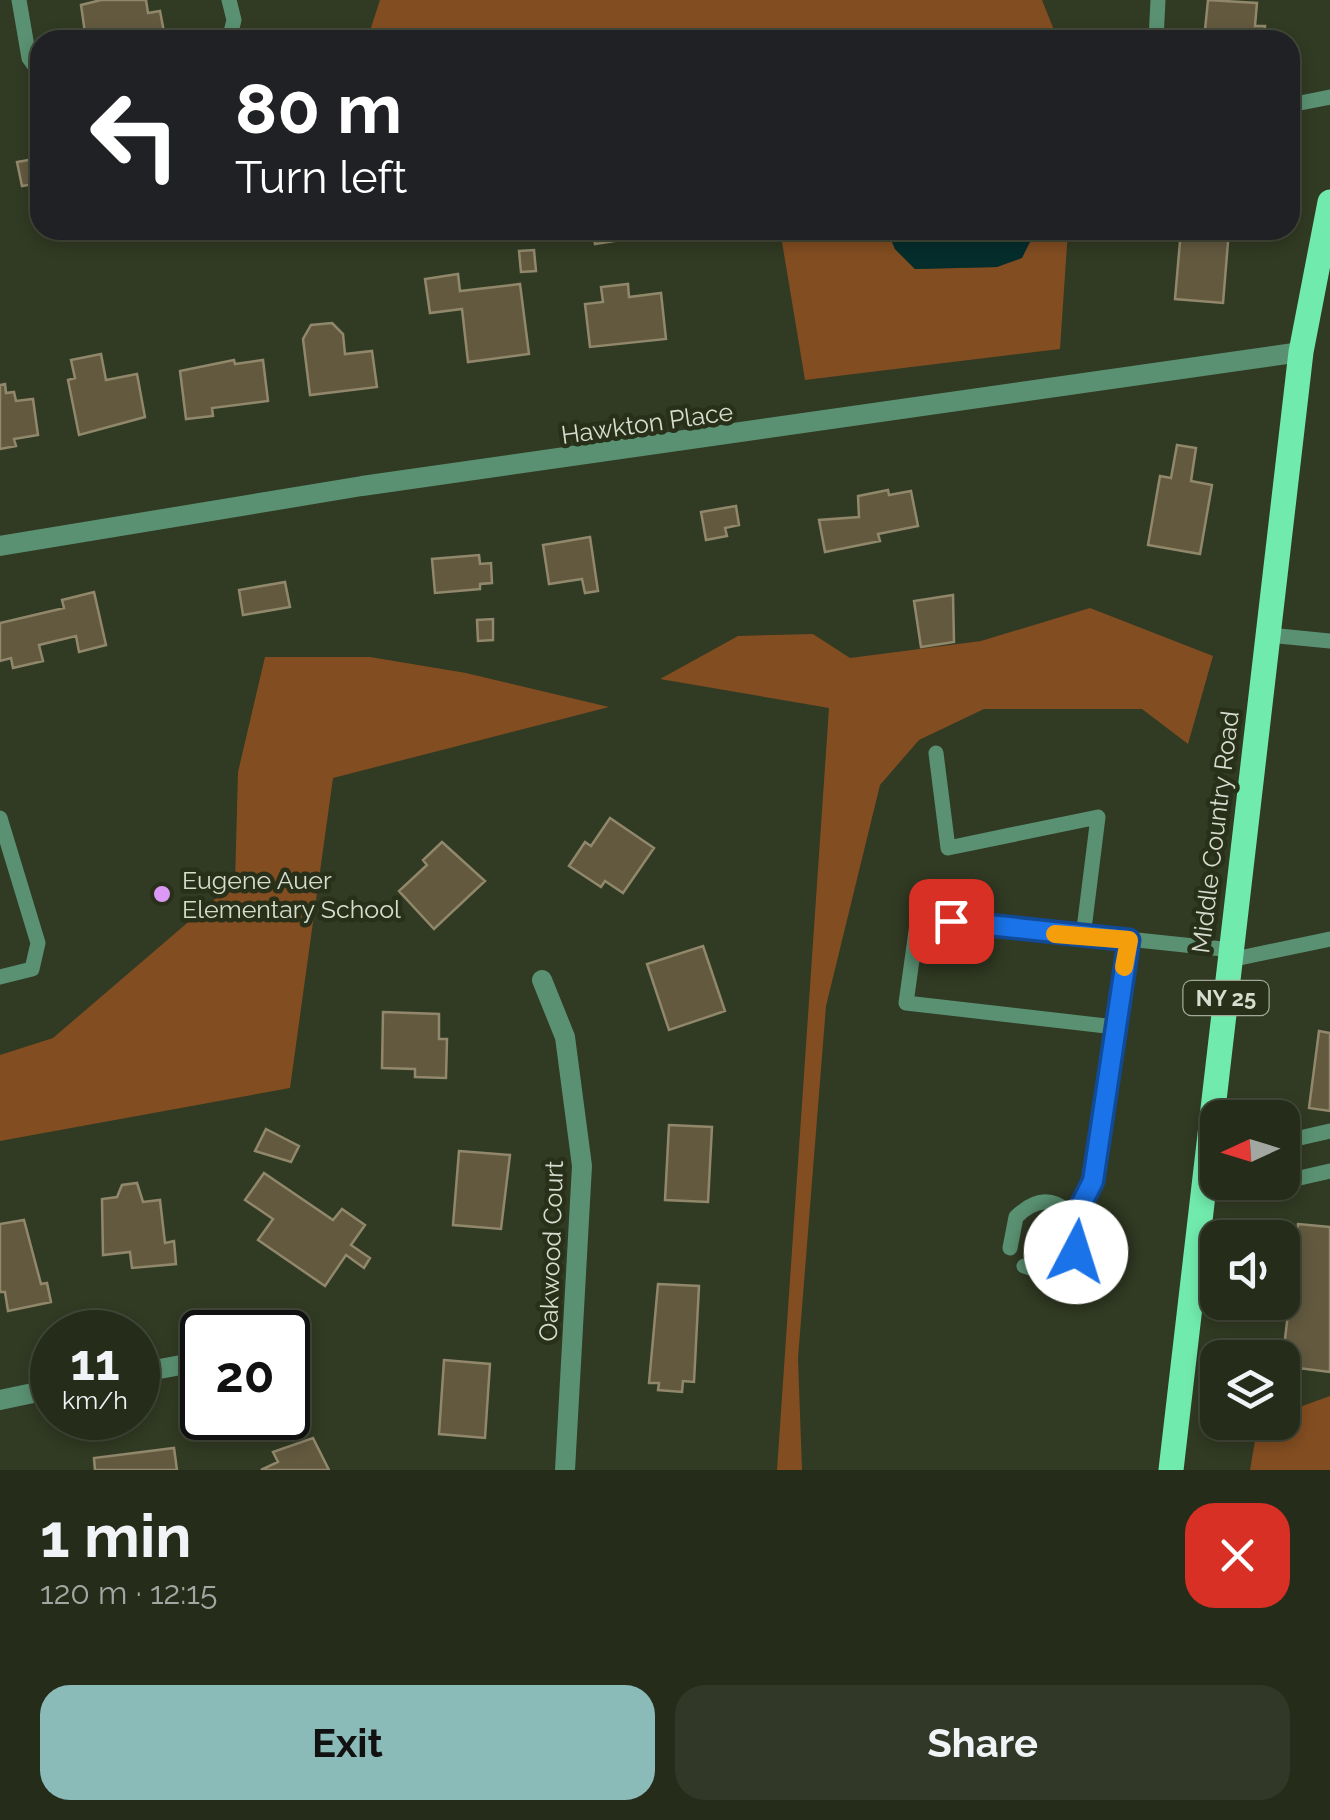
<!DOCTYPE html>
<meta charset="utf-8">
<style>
body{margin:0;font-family:Raleway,sans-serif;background:#313827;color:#f1f3f6;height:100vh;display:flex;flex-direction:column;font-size:38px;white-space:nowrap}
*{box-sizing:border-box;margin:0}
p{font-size:32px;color:#a3a7a2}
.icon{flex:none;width:55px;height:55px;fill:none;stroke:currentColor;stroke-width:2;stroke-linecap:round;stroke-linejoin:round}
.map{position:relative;height:1470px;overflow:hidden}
.side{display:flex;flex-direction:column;background:#252c1a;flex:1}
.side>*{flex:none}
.banner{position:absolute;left:30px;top:30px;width:1270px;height:210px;border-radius:30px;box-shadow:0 5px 15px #0003,0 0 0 2px #424839;background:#202124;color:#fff;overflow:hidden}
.needle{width:65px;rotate:266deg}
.fabs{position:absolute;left:1200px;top:1100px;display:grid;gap:20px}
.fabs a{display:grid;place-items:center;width:100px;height:100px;border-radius:20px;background:#252c1a;box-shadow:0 5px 15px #0003,0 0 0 2px #424839;font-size:50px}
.speed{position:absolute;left:30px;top:1310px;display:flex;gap:20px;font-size:50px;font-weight:700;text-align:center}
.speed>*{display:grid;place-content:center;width:130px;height:130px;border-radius:50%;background:#252c1a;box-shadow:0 5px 15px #0003,0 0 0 2px #424839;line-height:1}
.speed small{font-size:25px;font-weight:400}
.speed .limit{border:5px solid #111;border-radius:15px;background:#fff;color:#111}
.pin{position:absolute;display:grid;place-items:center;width:85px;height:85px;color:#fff;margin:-42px;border-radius:20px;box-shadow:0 5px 15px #0006}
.me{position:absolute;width:110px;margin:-55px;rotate:5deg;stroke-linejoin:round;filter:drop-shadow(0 0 8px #0008)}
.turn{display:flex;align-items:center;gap:35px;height:210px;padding:0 40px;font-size:45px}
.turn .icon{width:130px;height:130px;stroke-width:2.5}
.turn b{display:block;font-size:70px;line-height:85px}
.round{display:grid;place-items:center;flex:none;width:105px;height:105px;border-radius:30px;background:#313827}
.headline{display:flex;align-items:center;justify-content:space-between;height:170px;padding:0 40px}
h1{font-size:60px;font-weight:700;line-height:75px}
.button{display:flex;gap:20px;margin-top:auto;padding:20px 40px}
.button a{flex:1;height:115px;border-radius:30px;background:#8bbbb9;color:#111;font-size:40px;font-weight:700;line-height:115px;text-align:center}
.button a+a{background:#313827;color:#f1f3f6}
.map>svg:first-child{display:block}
.green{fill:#824d21}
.water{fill:#052d2c}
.building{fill:#62593f;stroke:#91886c;stroke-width:2.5}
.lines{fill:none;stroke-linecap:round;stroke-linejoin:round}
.lane{stroke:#5a9172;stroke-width:15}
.street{stroke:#5a9172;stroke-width:20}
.primary{stroke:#71ebad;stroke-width:25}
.route-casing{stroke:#114b97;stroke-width:25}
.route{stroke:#1a73e8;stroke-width:18}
.slow{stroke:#f59e0b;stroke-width:18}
.poi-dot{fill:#db99f5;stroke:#283019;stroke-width:4}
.labels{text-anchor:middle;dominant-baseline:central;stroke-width:9;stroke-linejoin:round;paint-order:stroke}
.shield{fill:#283019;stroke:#a2a898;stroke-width:2.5}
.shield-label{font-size:22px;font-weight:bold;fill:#d6dcce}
.street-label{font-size:25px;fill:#d6dcce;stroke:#283019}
.poi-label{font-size:25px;fill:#d6dcce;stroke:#283019;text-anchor:start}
</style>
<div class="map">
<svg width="1330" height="1470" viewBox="0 0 1330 1470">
<rect width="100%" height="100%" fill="#313a23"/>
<path class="green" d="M380 0H1042L1058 40H367Z
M780 230H887L895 249 915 269 997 267 1036 238V230H1068L1060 349 805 380Z
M1090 608 1213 656 1188 744 1142 709H984L919 740 880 785 826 1006 798 1358 802 1470H777L829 708 660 679 738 636 813 634 850 658 981 641Z
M265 657H370L466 673 609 707 333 778 290 1088 0 1141V1055L53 1038 235 882 238 772Z
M1330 1396V1470H1250L1258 1423 1282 1422 1283 1413Z"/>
<path class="water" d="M887 230H1036L1022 258 997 267 915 269 895 249Z"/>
<path class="building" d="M101 0H146L148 13 160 11 164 32 143 40H86L81 5Z
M1208 0 1257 3 1255 26H1265L1264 40H1204Z
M40 158V183L22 186 17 162Z
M593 230H620L621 240 595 244Z
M1181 230H1229L1223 303 1175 299Z
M534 250 536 271 521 272 519 251Z
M458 274 460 291 520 284 529 354 468 362 462 309 430 313 425 279Z
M628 284 629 297 661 293 666 339 590 347 585 304 603 302 601 287Z
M332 323 343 334 345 354 372 351 377 387 310 395 303 339 311 325Z
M101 354 106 380 137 374 145 417 79 435 68 380 75 378 71 360Z
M234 360 235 364 263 360 268 401 212 408 213 416 186 419 180 371Z
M5 384 6 393 14 392 16 401 33 399 38 435 14 439 16 446 0 449V385Z
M1177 445 1196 448 1191 481 1212 485 1200 554 1148 545 1160 476 1171 478Z
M888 490 889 495 911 491 918 526 878 534 880 541 825 552 819 520 859 517 858 496Z
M736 506 739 525 725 528 727 536 706 540 701 512Z
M590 537 598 591 585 593 582 579 549 584 543 545Z
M479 555 480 564 491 563 492 583 480 584V589L435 593 432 559Z
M285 582 290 607 243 615 239 590Z
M94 592 106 645 79 652 76 636 39 645 43 661 13 668 11 658 0 661V623L64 608 62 600Z
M953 595 954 642 921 647 914 601Z
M493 619V640L478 641 477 620Z
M610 818 654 848 623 893 605 881 601 887 569 866 585 842 591 846Z
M442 842 485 881 434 929 399 891 427 865 423 860Z
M703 946 725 1011 669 1030 647 964Z
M383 1012 439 1014V1039H447L446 1078 415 1077V1069L382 1068Z
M1319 1031 1330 1033V1111L1309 1108Z
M669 1125 712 1127 708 1202 665 1200Z
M266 1129 299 1146 291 1162 255 1151Z
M459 1151 510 1155 501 1229 453 1225Z
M264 1173 333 1220 342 1209 365 1225 351 1245 370 1258 364 1268 346 1255 325 1286 258 1240 273 1219 245 1200Z
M137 1183 143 1202 160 1200 165 1243 174 1241 176 1264 132 1268 130 1252 103 1255 102 1199 117 1197 122 1185Z
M24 1220 41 1284 47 1283 51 1302 8 1311 5 1292H0V1224Z
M1298 1224 1330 1227V1372L1282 1366Z
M658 1284 699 1286 694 1382 683 1381 682 1392 658 1390 659 1383H649Z
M444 1360 490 1364 485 1438 439 1434Z
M313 1438 329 1470H261L278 1462 273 1452Z
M174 1448 177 1470H95L94 1458Z"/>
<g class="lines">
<path class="lane" d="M19 0 29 58 40 73
M229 0 234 20 229 40
M1156 40 1158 0
M1290 105 1330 97
M1269 635 1330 641
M936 753 948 848 1098 817 1083 937
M0 818 38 943 32 969 0 977
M1230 960 1330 939
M1115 1027 1129 940
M1282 1142 1330 1131
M1282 1182 1330 1171
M1073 1219 1093 1181 1115 1027 906 1003 918 917 1232 950
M1010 1248 1016 1217C1078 1157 1113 1299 1024 1266"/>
<path class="street" d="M0 546 362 486 1301 352
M542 980 565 1037 582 1166 565 1470
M205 1332C222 1317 242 1316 259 1332
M138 1373 197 1362
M0 1400 52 1389"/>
<path class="primary" d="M1171 1470 1301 352 1330 202"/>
</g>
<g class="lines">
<g class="route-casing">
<path id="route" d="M951 921 1129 940 1093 1181 1074 1219 1079 1231 1076 1252"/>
</g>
<use href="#route" class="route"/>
<path class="slow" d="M1055 934 1129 940 1124 967"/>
</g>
<circle class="poi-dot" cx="162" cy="894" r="10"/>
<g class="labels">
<rect class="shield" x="1183.5" y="981" width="85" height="34" rx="8"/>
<g class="shield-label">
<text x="1226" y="998">NY 25</text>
</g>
<g class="street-label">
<text transform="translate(647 423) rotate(-8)">Hawkton Place</text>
<text transform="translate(1215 832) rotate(-83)">Middle Country Road</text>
<text transform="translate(551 1251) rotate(-88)">Oakwood Court</text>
</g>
<g class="poi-label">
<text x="182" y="880">Eugene Auer<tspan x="182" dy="29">Elementary School</tspan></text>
</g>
</g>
</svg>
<div class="fabs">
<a><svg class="needle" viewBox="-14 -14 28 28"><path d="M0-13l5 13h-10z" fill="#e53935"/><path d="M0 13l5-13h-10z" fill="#a3a7a2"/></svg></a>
<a><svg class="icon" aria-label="sound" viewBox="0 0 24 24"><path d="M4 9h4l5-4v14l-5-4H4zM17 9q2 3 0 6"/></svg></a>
<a><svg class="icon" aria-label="layers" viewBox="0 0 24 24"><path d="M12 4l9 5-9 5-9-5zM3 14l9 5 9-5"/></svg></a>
</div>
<div class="speed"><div>11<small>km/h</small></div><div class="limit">20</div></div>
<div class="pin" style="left:951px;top:921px;background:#d93025"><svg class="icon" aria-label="arrive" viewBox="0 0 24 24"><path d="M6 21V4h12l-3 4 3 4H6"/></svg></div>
<svg class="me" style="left:1076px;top:1252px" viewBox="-20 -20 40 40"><circle r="19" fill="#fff"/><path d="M0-13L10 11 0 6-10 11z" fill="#1a73e8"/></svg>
<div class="banner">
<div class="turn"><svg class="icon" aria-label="left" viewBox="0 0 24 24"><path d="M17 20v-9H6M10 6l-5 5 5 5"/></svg><div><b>80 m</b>Turn left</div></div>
</div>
</div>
<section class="side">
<div class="headline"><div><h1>1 min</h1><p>120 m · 12:15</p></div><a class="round" style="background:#d93025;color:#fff"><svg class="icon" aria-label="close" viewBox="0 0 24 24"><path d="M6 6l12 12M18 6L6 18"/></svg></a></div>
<div class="button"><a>Exit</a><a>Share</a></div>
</section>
